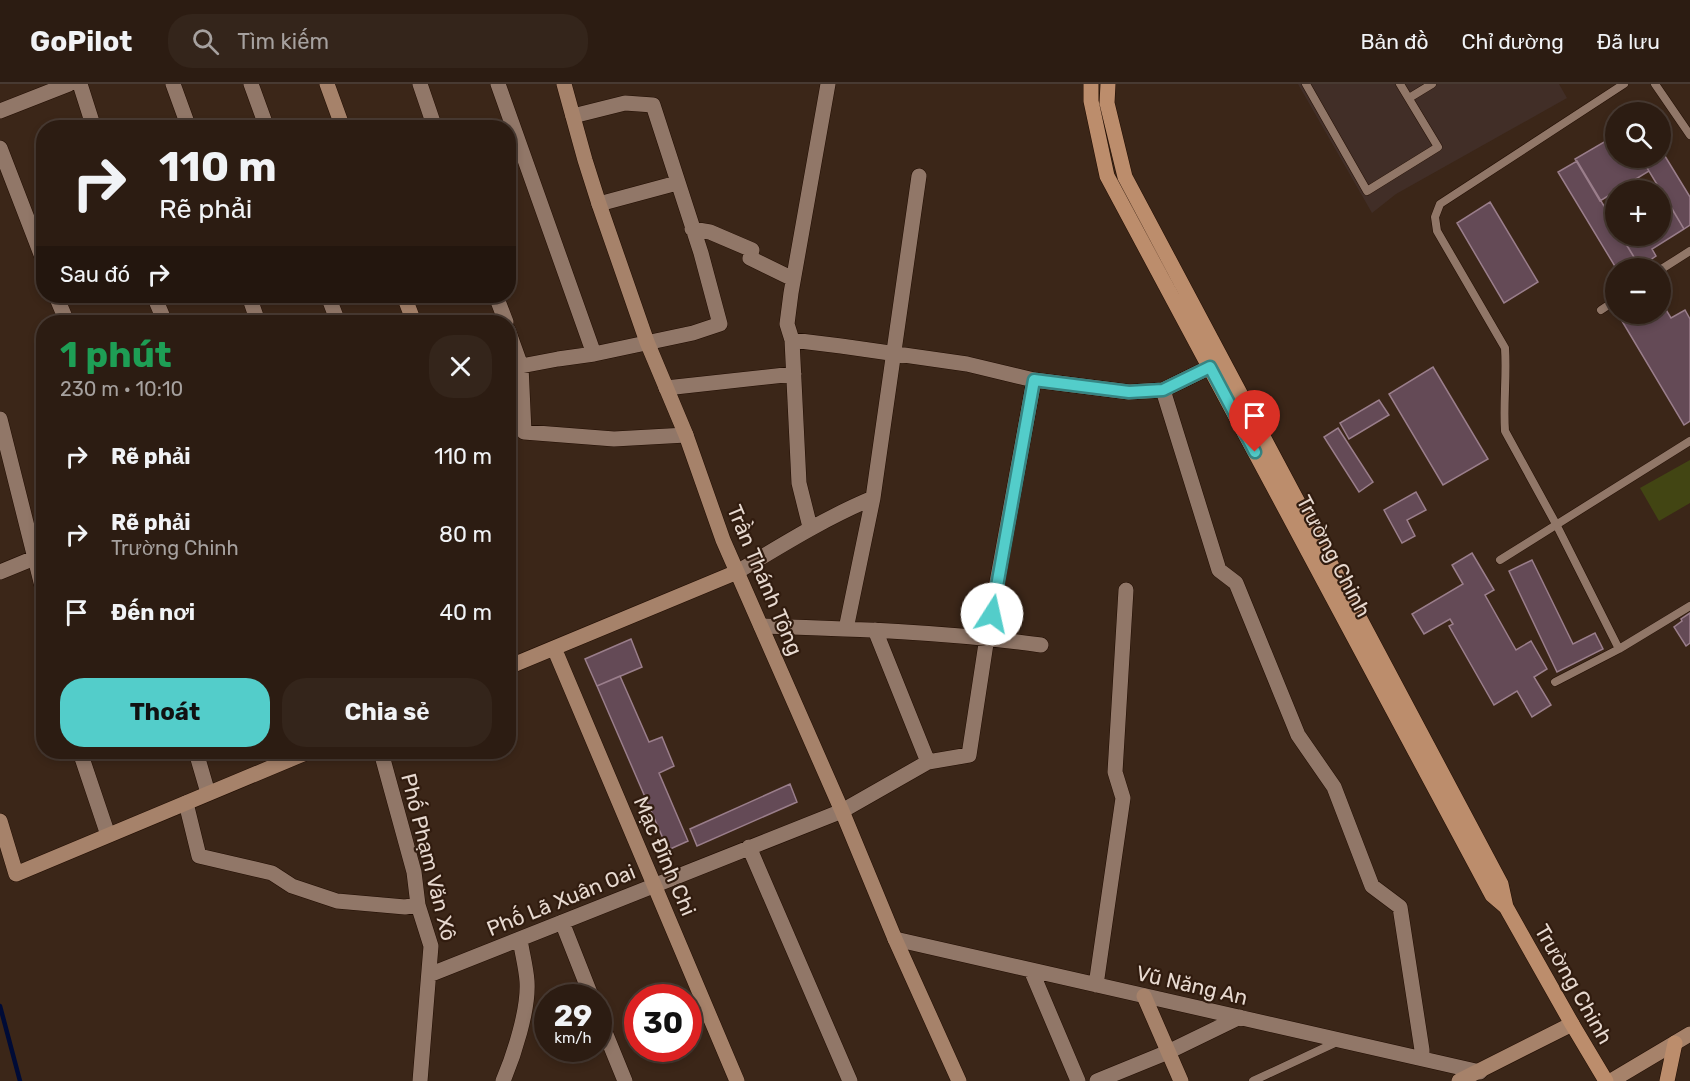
<!DOCTYPE html>
<html lang="vi">
<meta charset="utf-8">
<style>
body{margin:0;font-family:Rubik,sans-serif;background:#34251b;color:#f1f3f6;height:100vh;display:flex;flex-direction:column;font-size:22px;white-space:nowrap}
*{box-sizing:border-box;margin:0}
p{font-size:20px;color:#a6a19f}
.icon{flex:none;width:33px;height:33px;fill:none;stroke:currentColor;stroke-width:2;stroke-linecap:round;stroke-linejoin:round}
.map{position:relative;flex:1;overflow:hidden}
.sheet{position:absolute;left:36px;top:231px;width:480px;height:444px;display:flex;flex-direction:column;background:#2c1c12;border-radius:24px;box-shadow:0 3px 9px #0003,0 0 0 2px #483a32}
.sheet>*{flex:none}
.top-card{position:absolute;left:36px;top:36px;width:480px;height:183px;border-radius:24px;box-shadow:0 3px 9px #0003,0 0 0 2px #483a32;background:#2c1c12;color:#f1f3f6;overflow:hidden}
.controls{position:absolute;left:1605px;top:18px;display:grid;gap:12px}
.controls a{display:grid;place-items:center;width:66px;height:66px;border-radius:50%;background:#2c1c12;box-shadow:0 3px 9px #0003,0 0 0 2px #483a32;font-size:30px}
.speed{position:absolute;left:534px;top:900px;display:flex;gap:12px;font-size:30px;font-weight:700;text-align:center}
.speed>*{display:grid;place-content:center;width:78px;height:78px;border-radius:50%;background:#2c1c12;box-shadow:0 3px 9px #0003,0 0 0 2px #483a32;line-height:1}
.speed small{font-size:15px;font-weight:400}
.speed .limit{border:9px solid #d22;background:#fff;color:#111}
.pin{position:absolute;display:grid;place-items:center;width:51px;height:51px;color:#fff;margin:-62px -26px;border-radius:50% 50% 50% 0;rotate:-45deg;box-shadow:0 0 6px #0007}
.pin .icon{rotate:45deg}
.me{position:absolute;width:66px;margin:-33px;rotate:10deg;stroke-linejoin:round;filter:drop-shadow(0 0 4px #0008)}
.turn{display:flex;align-items:center;gap:21px;height:126px;padding:0 24px;font-size:27px}
.turn .icon{width:78px;height:78px;stroke-width:2.5}
.turn b{display:block;font-size:42px;line-height:51px}
.then{display:flex;align-items:center;height:57px;padding:0 24px;background:#0003;gap:12px;font-size:22px}
.round{display:grid;place-items:center;flex:none;width:63px;height:63px;border-radius:24px;background:#34251b}
.summary{display:flex;align-items:center;justify-content:space-between;height:102px;padding:0 24px}
h1{font-size:36px;font-weight:700;line-height:45px;color:#1e9e55}
.action{display:flex;gap:12px;margin-top:auto;padding:12px 24px}
.action a{flex:1;height:69px;border-radius:24px;background:#53cdca;color:#111;font-size:24px;font-weight:700;line-height:69px;text-align:center}
.action a+a{background:#34251b;color:#f1f3f6}
ul{padding:0;list-style:none}
li{display:flex;align-items:center;gap:18px;height:78px;padding:0 24px}
li div{flex:1}
li b{display:block;font-size:22px}
li em{font-style:normal}
header{display:flex;align-items:center;gap:36px;box-sizing:border-box;height:84px;padding:0 30px;background:#2c1c12;border-bottom:2px solid #483a32}
header strong{font-size:28px}
nav{display:flex;gap:33px;margin-inline-start:auto;font-size:21px}
.search{width:420px;height:54px;background:#34251b;display:flex;align-items:center;gap:15px;box-sizing:border-box;padding:0 21px;border-radius:24px;color:#a6a19f;font-size:22px}
.map>svg:first-child{display:block}
.industrial{fill:#412e27}
.green{fill:#424513}
.lines{fill:none;stroke-linecap:round;stroke-linejoin:round}
.stream{stroke:#000b36;stroke-width:4.5}
.building{fill:#644a56;stroke:#9a7e8b;stroke-width:1.5}
.lane-casing{stroke:#220e03;stroke-width:9}
.street-casing{stroke:#220e03;stroke-width:16}
.secondary-casing{stroke:#220e03;stroke-width:16}
.primary-casing{stroke:#220e03;stroke-width:16}
.lane{stroke:#917768;stroke-width:8}
.street{stroke:#917768;stroke-width:15}
.secondary{stroke:#a6826a;stroke-width:15}
.primary{stroke:#bc8d6c;stroke-width:15}
.route-casing{stroke:#368583;stroke-width:15}
.route{stroke:#53cdca;stroke-width:10}
.labels{text-anchor:middle;dominant-baseline:central;stroke-width:4.5;stroke-linejoin:round;paint-order:stroke}
.street-label{font-size:21px;fill:#e7d9d0;stroke:#311c0f}
</style>
<header>
<strong>GoPilot</strong>
<div class="search"><svg class="icon" aria-label="search" viewBox="0 0 24 24"><circle cx="10" cy="10" r="6"/><path d="M15 15l6 6"/></svg>Tìm kiếm</div>
<nav><a>Bản đồ</a><a>Chỉ đường</a><a>Đã lưu</a></nav>
</header>
<div class="map">
<svg width="1690" height="997" viewBox="0 0 1690 997">
<rect width="100%" height="100%" fill="#3b2618"/>
<path class="industrial" d="M1298 0H1559L1567 14 1396 110 1372 129Z"/>
<path class="green" d="M1690 376V419L1659 437 1640 404Z"/>
<g class="lines">
<path class="stream" d="M0 922 20 997"/>
</g>
<path class="building" d="M1616 51V74H1641L1649 87 1600 117 1575 75Z
M1660 64 1690 113V141L1684 145 1641 74H1660Z
M1577 77 1616 142V152H1621L1640 183 1636 184H1616L1558 88Z
M1490 118 1538 198 1504 219 1457 139Z
M1671 123 1684 145 1652 165 1656 172 1640 183 1622 153 1624 152H1660V130Z
M1660 216 1671 234 1685 226 1690 235V337L1684 341 1619 232 1623 230H1660Z
M1433 283 1488 375 1443 401 1389 310Z
M1379 316 1389 331 1349 355 1340 339Z
M1338 344 1373 398 1359 408 1324 353Z
M1416 408 1426 426 1407 436 1415 452 1402 459 1384 426Z
M1472 469 1494 506 1485 511 1516 566 1531 557 1547 585 1534 593 1551 621 1532 633 1517 607 1494 621 1449 542 1453 540 1450 535 1424 550 1412 530 1463 500 1452 481Z
M1532 476 1573 560 1595 549 1603 565 1557 588 1509 487Z
M1690 529V559L1686 562 1674 543 1682 537 1681 535Z
M631 555 642 583 597 602 585 575Z
M620 592 649 658 662 653 674 682 659 689 688 757 668 766 597 602Z
M790 700 797 718 697 762 690 745Z"/>
<g class="lines">
<g class="lane-casing">
<path id="lane" d="M1306 0 1367 107 1438 63 1400 0
M1655 0 1690 51
M1409 14 1432 0
M1660 186 1690 167
M1601 226 1616 216
M1500 476 1690 357
M1619 565 1556 440 1505 347C1503 319 1507 292 1505 264L1437 147 1435 133 1440 120 1624 0
M1555 598 1619 565 1690 522
M1253 997 1339 957"/>
</g>
<g class="street-casing">
<path id="street" d="M80 0 94 44
M173 0 189 44
M251 0 267 44
M420 0 435 44
M498 0 594 270
M0 27 69 0
M0 64 44 178
M599 120 677 99
M692 145 710 148 752 166 750 174 793 195
M56 212 67 238
M154 212 165 238
M249 212 258 238
M328 212 338 238
M496 212 506 238
M508 246 521 282 524 348 614 355 686 351
M792 256 841 262 967 280 1034 296 1129 308 1163 306 1210 283
M508 277 521 282 558 275 594 270 693 249 720 240 701 169 653 21 625 19 573 32
M666 304 794 290
M1163 306 1219 486 1236 499 1298 651 1334 703 1372 802 1400 823 1422 966V974
M0 335 44 510
M810 443 799 399 792 256 787 240 791 209 828 0
M0 488 44 470
M737 488C782 461 825 434 873 414
M761 542C855 545 949 548 1041 561
M846 545 873 414 919 92
M80 668 108 751
M196 668 208 709
M381 668 414 788 418 821 431 862 420 997
M928 678 969 671 987 553 1034 296
M186 719 199 772 272 789 292 802 337 817 405 823 418 821
M749 763 850 997
M562 838 592 914
M895 855 1480 988
M1031 886 1078 997
M429 891 842 727 928 678 875 546
M1096 901 1123 714 1115 688 1126 506
M598 931 625 997
M503 997C514 971 529 925 527 897 526 883 522 869 520 855
M1097 997 1168 968 1240 933"/>
</g>
<g class="secondary-casing">
<path id="secondary" d="M327 0 343 44
M564 0 585 76 599 120 647 258 686 351 723 456 842 727 895 855 959 997
M404 212 414 238
M554 564 737 997
M508 583 737 488
M0 737 16 790 308 668
M1144 912 1181 997
M1459 997 1572 940
M1611 997 1690 950"/>
</g>
<g class="primary-casing">
<path id="primary" d="M1091 0V17L1107 92 1492 811 1506 823
M1108 0 1107 19 1125 93 1501 800 1506 823 1572 940 1606 997
M1667 997 1675 959"/>
</g>
<use href="#lane" class="lane"/>
<use href="#street" class="street"/>
<use href="#secondary" class="secondary"/>
<use href="#primary" class="primary"/>
</g>
<g class="lines">
<g class="route-casing">
<path id="route" d="M992 530 1034 296 1129 308 1163 306 1210 283 1255 368"/>
</g>
<use href="#route" class="route"/>
</g>
<g class="labels">
<g class="street-label">
<text transform="translate(1334 472) rotate(62)">Trường Chinh</text>
<text transform="translate(765 496) rotate(67)">Trần Thánh Tông</text>
<text transform="translate(665 772) rotate(67)">Mạc Đĩnh Chi</text>
<text transform="translate(429 773) rotate(76)">Phố Phạm Văn Xô</text>
<text transform="translate(561 816) rotate(-22)">Phố Lã Xuân Oai</text>
<text transform="translate(1574 900) rotate(60)">Trường Chinh</text>
<text transform="translate(1192 901) rotate(13)">Vũ Năng An</text>
</g>
</g>
</svg>
<div class="controls">
<a><svg class="icon" aria-label="search" viewBox="0 0 24 24"><circle cx="10" cy="10" r="6"/><path d="M15 15l6 6"/></svg></a>
<a>+</a>
<a>−</a>
</div>
<div class="speed"><div>29<small>km/h</small></div><div class="limit">30</div></div>
<div class="pin" style="left:1255px;top:368px;background:#d93025"><svg class="icon" aria-label="arrive" viewBox="0 0 24 24"><path d="M6 21V4h12l-3 4 3 4H6"/></svg></div>
<svg class="me" style="left:992px;top:530px" viewBox="-20 -20 40 40"><circle r="19" fill="#fff"/><path d="M0-13L10 11 0 6-10 11z" fill="#53cdca"/></svg>
<div class="top-card">
<div class="turn"><svg class="icon" aria-label="right" viewBox="0 0 24 24"><path d="M7 20v-9h11M14 6l5 5-5 5"/></svg><div><b>110 m</b>Rẽ phải</div></div>
<div class="then">Sau đó<svg class="icon" aria-label="right" viewBox="0 0 24 24"><path d="M7 20v-9h11M14 6l5 5-5 5"/></svg></div>
</div>
<section class="sheet">
<div class="summary"><div><h1>1 phút</h1><p>230 m · 10:10</p></div><a class="round"><svg class="icon" aria-label="close" viewBox="0 0 24 24"><path d="M6 6l12 12M18 6L6 18"/></svg></a></div>
<ul>
<li><svg class="icon" aria-label="right" viewBox="0 0 24 24"><path d="M7 20v-9h11M14 6l5 5-5 5"/></svg><div><b>Rẽ phải</b></div><em>110 m</em></li>
<li><svg class="icon" aria-label="right" viewBox="0 0 24 24"><path d="M7 20v-9h11M14 6l5 5-5 5"/></svg><div><b>Rẽ phải</b><p>Trường Chinh</p></div><em>80 m</em></li>
<li><svg class="icon" aria-label="arrive" viewBox="0 0 24 24"><path d="M6 21V4h12l-3 4 3 4H6"/></svg><div><b>Đến nơi</b></div><em>40 m</em></li>
</ul>
<div class="action"><a>Thoát</a><a>Chia sẻ</a></div>
</section>
</div>
